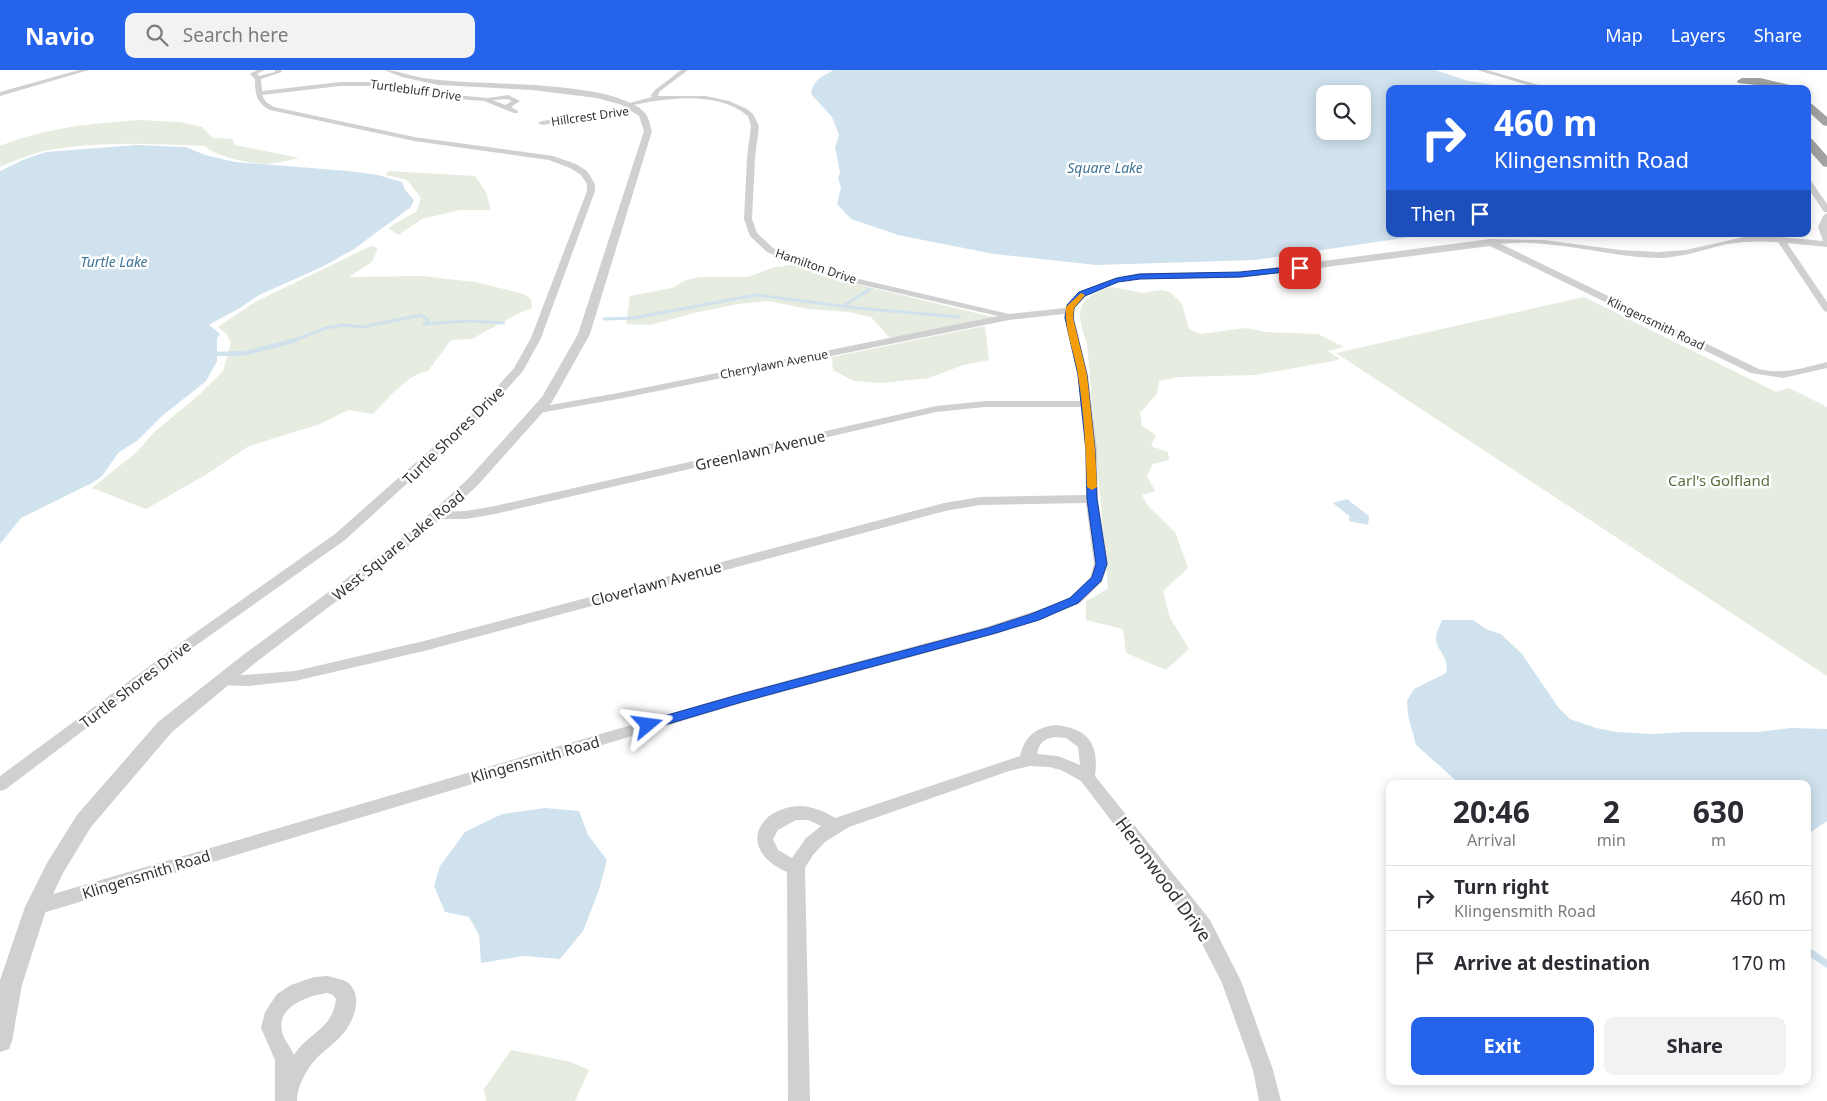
<!DOCTYPE html>
<style>
body{margin:0;font-family:"Noto Sans",sans-serif;background:#f2f2f3;color:#2b2b33;height:100vh;display:flex;flex-direction:column;font-size:19px;white-space:nowrap}
*{box-sizing:border-box;margin:0}
p{font-size:16px;color:#7c7c81}
.icon{flex:none;width:28px;height:28px;fill:none;stroke:currentColor;stroke-width:2;stroke-linecap:round;stroke-linejoin:round}
.map{position:relative;flex:1;overflow:hidden}
.drawer{position:absolute;left:1386px;top:710px;width:425px;height:305px;display:flex;flex-direction:column;background:#fff;border-radius:10px;box-shadow:0 2px 12px #0003}
.drawer>*{flex:none}
.guide{position:absolute;left:1386px;top:15px;width:425px;height:152px;border-radius:10px;box-shadow:0 2px 12px #0003;background:#2563eb;color:#fff;overflow:hidden}
.buttons{position:absolute;left:1316px;top:15px;display:grid;gap:10px}
.buttons a{display:grid;place-items:center;width:55px;height:55px;border-radius:10px;background:#fff;box-shadow:0 2px 12px #0003;font-size:25px}
.pin{position:absolute;display:grid;place-items:center;width:42px;height:42px;color:#fff;margin:-21px;border-radius:10px;box-shadow:0 2px 8px #0006}
.me{position:absolute;width:55px;margin:-28px;rotate:74deg;stroke-linejoin:round;filter:drop-shadow(0 0 4px #0008)}
.turn{display:flex;align-items:center;gap:18px;height:105px;padding:0 25px;font-size:22px}
.turn .icon{width:65px;height:65px;stroke-width:2.5}
.turn b{display:block;font-size:35px;line-height:42px}
.then{display:flex;align-items:center;height:48px;padding:0 25px;background:#0003;gap:10px;font-size:19px}
.eta{display:flex;justify-content:space-evenly;align-items:center;height:85px;text-align:center}
.eta b{font-size:30px;font-weight:700;line-height:35px}
.primary-button{display:flex;gap:10px;margin-top:auto;padding:10px 25px}
.primary-button a{flex:1;height:58px;border-radius:10px;background:#2563eb;color:#fff;font-size:20px;font-weight:700;line-height:58px;text-align:center}
.primary-button a+a{background:#f2f2f3;color:#2b2b33}
ul{padding:0;list-style:none}
li{display:flex;align-items:center;gap:15px;height:65px;padding:0 25px;border-top:1px solid #e1e1e2}
li div{flex:1}
li b{display:block;font-size:19px}
li em{font-style:normal}
header{display:flex;align-items:center;gap:30px;box-sizing:border-box;height:70px;padding:0 25px;background:#2563eb;color:#fff}
header strong{font-size:24px}
nav{display:flex;gap:28px;margin-inline-start:auto;font-size:18px}
.search{width:350px;height:45px;background:#f2f2f3;display:flex;align-items:center;gap:12px;box-sizing:border-box;padding:0 18px;border-radius:10px;color:#7c7c81;font-size:19px}
.map>svg:first-child{display:block}
.green{fill:#e6ecdf}
.water{fill:#cfe2ee;fill-rule:evenodd}
.lines{fill:none;stroke-linecap:round;stroke-linejoin:round}
.stream-far2{stroke:#cfe2ee;stroke-width:3}
.stream-far1{stroke:#cfe2ee;stroke-width:4.5}
.stream{stroke:#cfe2ee;stroke-width:7}
.minor{fill:#d0d0d0;fill-rule:evenodd}
.tertiary{fill:#d0d0d0;fill-rule:evenodd}
.trunk{fill:#a2a2a2;fill-rule:evenodd}
.route{fill:#2563eb;stroke:#184099}
.slow{fill:#f59e0b}
.labels{text-anchor:middle;dominant-baseline:central;stroke-width:5;stroke-linejoin:round;paint-order:stroke}
.far-street-label{font-size:12px;fill:#333;stroke:#fff}
.far-water-label{font-size:14px;font-style:italic;fill:#3f7597;stroke:#fff}
.street-label{font-size:15px;fill:#333;stroke:#fff}
.park-label{font-size:15px;fill:#56703f;stroke:#fff}
.near-street-label{font-size:18px;fill:#333;stroke:#fff}
</style>
<header>
<strong>Navio</strong>
<div class="search"><svg class="icon" aria-label="search" viewBox="0 0 24 24"><circle cx="10" cy="10" r="6"/><path d="M15 15l6 6"/></svg>Search here</div>
<nav><a>Map</a><a>Layers</a><a>Share</a></nav>
</header>
<div class="map">
<svg width="1827" height="1031" viewBox="0 0 1827 1031">
<rect width="100%" height="100%" fill="#fff"/>
<path class="green" d="M139 50 180 52 202 57 213 68 232 69 235 75 299 88C289 90 278 93 268 94 251 94 216 87 205 76 155 74 104 71 55 79 36 81 17 90 0 97V76C50 57 87 54 139 50Z
M388 101 475 106 486 122 491 140H460L422 149 398 165 388 158 417 141 421 128 407 110 386 105Z
M371 176 378 178 372 192 349 207 422 206 475 212 524 224 531 229 532 238 517 244 472 269 451 270 428 301C406 305 388 329 373 344L348 340 320 354 249 376 207 404 146 439 92 418 138 381 153 363 200 324 223 301 231 273 227 264 218 257 255 232Z
M793 195 818 205 993 247 991 249 897 268 889 267 871 247 848 242 808 239 769 231 738 234 694 243 650 255 626 254 630 226 672 218 686 210 700 207H748L775 197Z
M1111 217 1143 223 1162 220 1170 222 1182 234 1189 259 1200 264 1246 258 1266 262 1318 264 1344 277 1328 281 1340 289 1334 291 1255 305 1179 307 1159 311 1157 324 1140 343 1142 356 1156 365 1151 376 1168 382 1169 390 1153 394 1147 406 1155 421 1142 425 1148 436 1175 462 1188 498 1163 521 1170 548 1189 579 1166 600 1126 583 1123 559 1086 550V531L1108 519 1087 273C1075 241 1076 228 1111 217Z
M1584 227 1776 322 1789 318 1827 337V606L1336 283Z
M985 256 989 290 963 295 929 308 881 313 854 311 833 300 832 287Z
M511 980 571 992 589 1000 575 1031H486L484 1019Z"/>
<path class="water" d="M834 0H1435L1468 11 1495 15 1506 19H1390V164H1430L1255 190 1096 195 994 184 898 165 851 149 837 134 841 117 838 108 840 102 835 77 839 65 832 47 811 24C813 10 822 6 834 0ZM1325 24H1362V61H1325Z
M136 75 186 77 205 85 235 92 348 101 378 105 402 112 405 120 414 130 411 137 354 179 324 196 259 225 240 238 212 253 209 255 220 264 217 268V291L206 311 162 346 137 371 119 382 102 406 92 413 21 448 0 474V101L25 89 46 82Z
M1347 429 1369 446 1368 455 1349 451V446L1333 433Z
M1442 550H1473L1486 559 1501 564 1522 584 1558 637 1570 649 1596 658 1616 662 1652 664 1686 662H1757L1792 658 1827 659V751L1808 764V714H1460L1416 675 1408 645 1407 631 1414 619 1446 603C1450 587 1437 582 1436 569 1436 562 1440 556 1442 550Z
M545 738 579 741 588 765 607 790 599 820 583 861 560 889 524 886 481 893 479 865 469 847 445 842 434 816 440 796 465 762 502 744Z"/>
<g class="lines">
<path class="stream-far2" d="M845 235 870 219
M604 249 633 248 756 225 857 238 959 247
M292 271 326 258 343 255 362 257 421 245 428 250 424 254 469 251 504 253"/>
<path class="stream-far1" d="M218 284 246 283 296 270"/>
<path class="stream" d="M1808 881 1827 894"/>
<path class="minor" d="M79 0H89L0 26V22Z
M257 0H265L257 4 259 6 275 2V0H281L282 2 261 9 262 21 340 12H380L443 24 488 28 508 25 520 31 511 37 518 41V43H514L484 31 443 28 380 16H340L262 25 266 32 274 37 414 67 553 86 576 94 587 101 595 114V121L541 268 523 301 490 338 345 470 195 576 6 719 0 721V706L185 570 335 464 482 334 514 298 531 268 587 121V114L581 105 570 98 549 90 414 71 270 40C256 33 255 23 255 9L250 4ZM507 29 512 31 505 35 493 30Z
M681 0H688L659 22 658 26H706L729 31 747 39 753 44 759 56 755 88 752 149 757 163 773 178 804 192 859 209 1009 244 1065 238 1079 222 1114 208 1140 203 1240 202 1490 169 1544 170 1620 180 1658 182 1686 180 1744 167H1780L1823 171 1818 157 1823 146 1827 143V177L1787 173 1827 232V242L1824 241 1778 172C1762 171 1745 171 1728 174 1704 179 1683 188 1657 188 1606 187 1552 168 1501 174L1759 299C1783 305 1803 298 1827 292V298L1783 308 1751 303 1490 176 1240 208 1140 209 1119 212 1085 226 1075 238 1074 248 1088 305 1097 379 1098 429 1108 494 1102 512 1079 534 996 564 742 633 36 845 29 843 27 837 29 831 36 829 741 623 986 557 1056 534 1069 528 1090 508 1094 494 1086 433 980 435 945 441 424 581 295 611 248 616 217 615 214 611 217 607 295 601 424 571 944 433 980 427 1086 425 1085 379 1081 337H985L936 342 495 444 466 449H431L430 446 431 443 436 442 466 441 495 436 936 336 985 331H1080L1078 305 1064 244 1009 250 618 329 539 343 535 342 533 340 535 338 539 337 618 323 998 246 854 213 798 196 767 182 750 166 744 149 747 88 751 56 748 46C717 20 665 28 629 36L626 34 652 27 651 25 655 20Z
M1477 0H1487L1552 19H1541Z
M638 37 641 39 640 40 542 55 538 53 542 51Z
M1808 111H1811L1827 134V142H1824L1808 118Z
M1056 655C1089 659 1099 674 1095 706L1210 850 1241 911 1273 1000 1281 1031H1259L1253 1000 1222 913 1196 862 1081 711 1061 700 1049 697 1030 696 1009 701 849 757 825 772 813 785 805 798 810 1031H788L787 802C736 780 757 736 802 736 814 737 826 742 835 748L1020 686C1025 666 1036 657 1056 655ZM1056 667 1066 668 1078 677 1080 695 1058 686 1037 684C1039 673 1044 668 1056 667ZM796 750H808L821 756 806 768 792 788 778 780 773 769 778 760Z
M328 906C334 908 342 909 347 912 365 925 353 954 341 966 333 975 323 981 315 990 306 1000 297 1017 297 1031H275V990L261 958 265 942 277 924 291 915 314 907ZM328 923 333 925 336 929C333 959 309 962 294 985 291 977 283 969 282 961 276 936 310 925 328 923Z"/>
<path class="tertiary" d="M384 0C395 0 404 4 414 6 426 9 439 10 452 11 496 15 615 11 645 43 649 47 650 56 652 61L590 264 552 332 477 416 417 470 255 593 172 662 91 757 63 803 47 837 22 915 12 971 9 979 0 982V910L25 837 47 793 77 745 158 652 243 585 407 464 467 410 542 327 578 264 644 61 639 46 622 35 597 28 532 20 438 15 402 7Z"/>
<path class="trunk" d="M1742 8H1760L1790 15 1791 17 1790 19 1738 13 1737 11Z
M1808 33 1812 34 1827 47V56L1823 55 1808 41Z
M1808 68 1812 69 1827 86V97L1823 96 1808 79Z"/>
</g>
<path class="route" d="M1300 196 1304 198 1303 200 1240 207 1140 209 1118 212 1085 226 1074 238 1073 248 1087 305 1095 379 1097 429 1107 494 1101 511 1078 533 1039 550 996 563 742 632 648 660 643 659 641 655 643 652 741 624 988 558 1031 544 1070 528 1092 507 1096 494 1087 429 1086 379 1078 305 1065 248 1067 235 1079 222 1117 208 1140 204 1240 202Z"/>
<path class="slow" d="M1081 223 1085 225 1074 238 1073 248 1087 305 1095 379 1097 417 1092 420 1087 417C1086 380 1084 342 1078 305 1075 283 1064 260 1066 237Z"/>
<g class="labels">
<g class="far-street-label">
<text transform="translate(416 20) rotate(8)">Turtlebluff Drive</text>
<text transform="translate(590 46) rotate(-8)">Hillcrest Drive</text>
<text transform="translate(816 196) rotate(19)">Hamilton Drive</text>
<text transform="translate(1656 253) rotate(26)">Klingensmith Road</text>
<text transform="translate(774 294) rotate(-11)">Cherrylawn Avenue</text>
</g>
<g class="far-water-label">
<text x="1105" y="97">Square Lake</text>
<text x="114" y="191">Turtle Lake</text>
</g>
<g class="street-label">
<text transform="translate(453 365) rotate(-44)">Turtle Shores Drive</text>
<text transform="translate(760 380) rotate(-13)">Greenlawn Avenue</text>
<text transform="translate(398 475) rotate(-39)">West Square Lake Road</text>
<text transform="translate(656 513) rotate(-15)">Cloverlawn Avenue</text>
<text transform="translate(135 614) rotate(-37)">Turtle Shores Drive</text>
<text transform="translate(535 689) rotate(-16)">Klingensmith Road</text>
<text transform="translate(146 804) rotate(-17)">Klingensmith Road</text>
</g>
<g class="park-label">
<text x="1719" y="410">Carl's Golfland</text>
</g>
<g class="near-street-label">
<text transform="translate(1164 809) rotate(54)">Heronwood Drive</text>
</g>
</g>
</svg>
<div class="buttons">
<a><svg class="icon" aria-label="search" viewBox="0 0 24 24"><circle cx="10" cy="10" r="6"/><path d="M15 15l6 6"/></svg></a>
</div>
<div class="pin" style="left:1300px;top:198px;background:#d93025"><svg class="icon" aria-label="arrive" viewBox="0 0 24 24"><path d="M6 21V4h12l-3 4 3 4H6"/></svg></div>
<svg class="me" style="left:648px;top:655px" viewBox="-20 -20 40 40"><path d="M0-17L14 15 0 8-14 15z" fill="#2563eb" stroke="#fff" stroke-width="4"/></svg>
<div class="guide">
<div class="turn"><svg class="icon" aria-label="right" viewBox="0 0 24 24"><path d="M7 20v-9h11M14 6l5 5-5 5"/></svg><div><b>460 m</b>Klingensmith Road</div></div>
<div class="then">Then<svg class="icon" aria-label="arrive" viewBox="0 0 24 24"><path d="M6 21V4h12l-3 4 3 4H6"/></svg></div>
</div>
<section class="drawer">
<div class="eta">
<div><b>20:46</b><p>Arrival</p></div>
<div><b>2</b><p>min</p></div>
<div><b>630</b><p>m</p></div>
</div>
<ul>
<li><svg class="icon" aria-label="right" viewBox="0 0 24 24"><path d="M7 20v-9h11M14 6l5 5-5 5"/></svg><div><b>Turn right</b><p>Klingensmith Road</p></div><em>460 m</em></li>
<li><svg class="icon" aria-label="arrive" viewBox="0 0 24 24"><path d="M6 21V4h12l-3 4 3 4H6"/></svg><div><b>Arrive at destination</b></div><em>170 m</em></li>
</ul>
<div class="primary-button"><a>Exit</a><a>Share</a></div>
</section>
</div>
